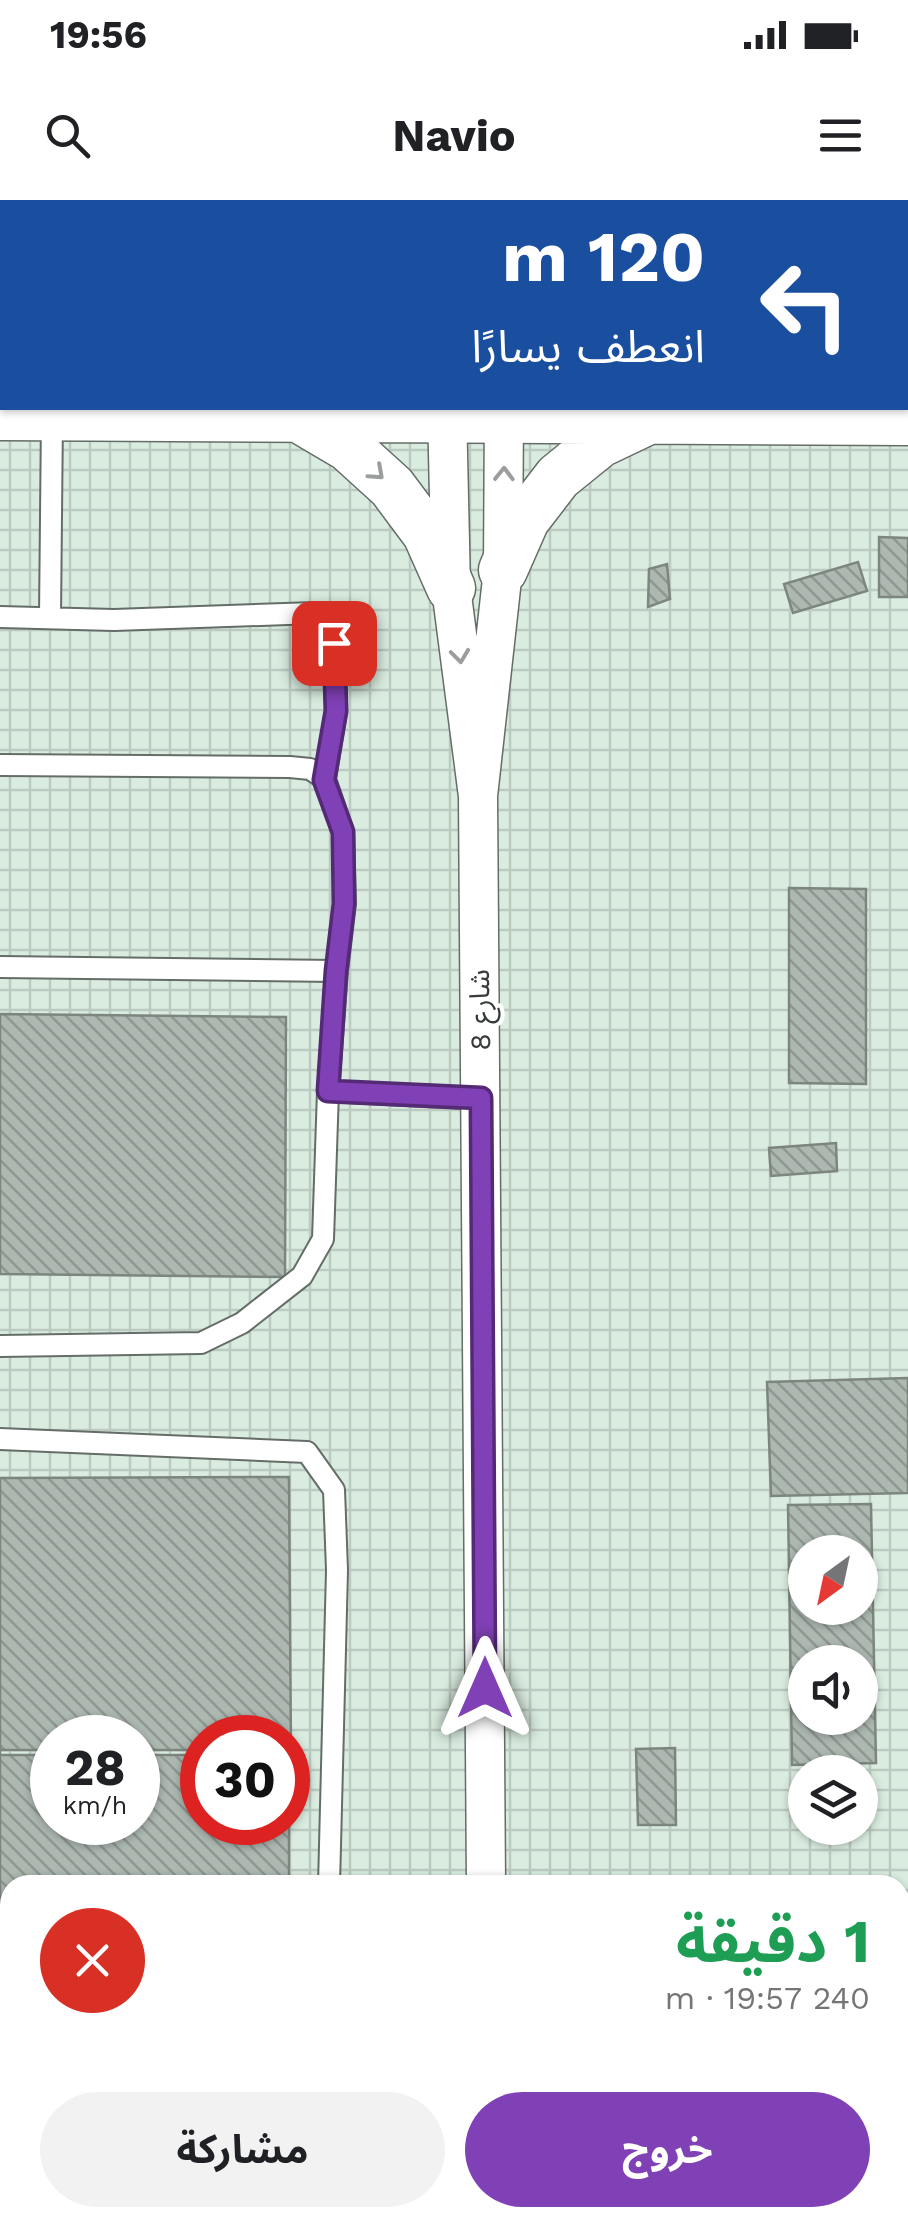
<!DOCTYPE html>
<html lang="ar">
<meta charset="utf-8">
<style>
body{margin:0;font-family:"Work Sans","Noto Sans Arabic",sans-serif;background:#f2f2f2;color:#202124;direction:rtl;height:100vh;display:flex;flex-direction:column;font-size:38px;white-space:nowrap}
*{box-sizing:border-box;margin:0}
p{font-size:32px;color:#757577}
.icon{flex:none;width:55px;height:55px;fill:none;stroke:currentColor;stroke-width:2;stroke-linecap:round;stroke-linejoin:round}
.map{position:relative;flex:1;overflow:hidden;direction:ltr}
.details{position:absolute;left:0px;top:1675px;width:910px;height:352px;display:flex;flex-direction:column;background:#fff;border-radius:30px 30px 0 0;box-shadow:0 2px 8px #0004;direction:rtl}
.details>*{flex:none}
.banner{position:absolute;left:0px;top:0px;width:910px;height:210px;box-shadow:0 2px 8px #0004;direction:rtl;background:#1a4fa0;color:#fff;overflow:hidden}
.needle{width:65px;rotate:213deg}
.buttons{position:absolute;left:788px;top:1335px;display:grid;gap:20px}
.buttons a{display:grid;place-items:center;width:90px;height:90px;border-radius:50%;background:#fff;box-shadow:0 2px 8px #0004;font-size:50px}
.speed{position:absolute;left:30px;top:1515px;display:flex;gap:20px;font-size:50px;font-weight:700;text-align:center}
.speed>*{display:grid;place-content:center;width:130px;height:130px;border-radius:50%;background:#fff;box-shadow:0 2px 8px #0004;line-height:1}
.speed small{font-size:25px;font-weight:400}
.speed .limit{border:15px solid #d22;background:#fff;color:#111}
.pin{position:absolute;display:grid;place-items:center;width:85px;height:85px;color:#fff;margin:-42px;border-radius:20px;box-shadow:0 5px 15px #0006}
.me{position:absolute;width:110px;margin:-55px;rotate:0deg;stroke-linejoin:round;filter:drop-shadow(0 0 8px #0008)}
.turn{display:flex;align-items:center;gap:35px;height:210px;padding:0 40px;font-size:45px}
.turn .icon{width:130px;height:130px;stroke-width:2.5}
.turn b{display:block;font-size:70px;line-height:85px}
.round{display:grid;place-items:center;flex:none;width:105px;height:105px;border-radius:52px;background:#f2f2f2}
.head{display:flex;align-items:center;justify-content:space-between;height:170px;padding:0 40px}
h1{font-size:60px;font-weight:700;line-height:75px;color:#1e9e55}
.cta{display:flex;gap:20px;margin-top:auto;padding:20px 40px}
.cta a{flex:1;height:115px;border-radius:60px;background:#8141b6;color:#fff;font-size:40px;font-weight:700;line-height:115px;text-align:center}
.cta a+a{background:#f2f2f2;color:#202124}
.status{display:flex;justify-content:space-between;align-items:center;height:70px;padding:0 50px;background:#fff;direction:ltr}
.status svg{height:28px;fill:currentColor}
header{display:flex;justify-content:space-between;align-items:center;height:130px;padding:0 40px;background:#fff;font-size:45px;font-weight:700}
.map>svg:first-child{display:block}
.industrial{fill:url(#industrial-grid);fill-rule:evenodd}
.building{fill:url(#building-back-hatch);stroke:#7c867f;stroke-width:2.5;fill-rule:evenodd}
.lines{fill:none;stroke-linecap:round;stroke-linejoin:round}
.service-casing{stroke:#646d67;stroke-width:24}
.minor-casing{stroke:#646d67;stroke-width:41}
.tertiary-casing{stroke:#646d67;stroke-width:51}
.service{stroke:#fff;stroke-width:20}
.minor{stroke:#fff;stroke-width:38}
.tertiary{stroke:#fff;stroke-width:48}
.oneway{stroke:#9b9e9c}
.route-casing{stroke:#542a76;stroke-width:25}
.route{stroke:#8141b6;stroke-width:18}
.labels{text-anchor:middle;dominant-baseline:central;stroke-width:8;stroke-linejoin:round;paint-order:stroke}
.street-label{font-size:28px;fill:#373c39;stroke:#fff}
</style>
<div class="status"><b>19:56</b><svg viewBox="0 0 49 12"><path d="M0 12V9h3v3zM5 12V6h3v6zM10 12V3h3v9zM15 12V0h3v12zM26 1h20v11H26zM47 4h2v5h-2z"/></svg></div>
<header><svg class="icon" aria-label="menu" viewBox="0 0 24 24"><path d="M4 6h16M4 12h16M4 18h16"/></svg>Navio<svg class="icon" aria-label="search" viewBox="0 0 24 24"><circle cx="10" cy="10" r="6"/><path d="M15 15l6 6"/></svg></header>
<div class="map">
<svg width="908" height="2026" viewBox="0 0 908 2026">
<defs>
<pattern id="industrial-grid" width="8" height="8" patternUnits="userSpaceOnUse" patternTransform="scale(2.5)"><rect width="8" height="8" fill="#daece0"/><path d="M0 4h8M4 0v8" fill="none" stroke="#bccbc1"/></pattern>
<pattern id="building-back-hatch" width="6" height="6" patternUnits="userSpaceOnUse" patternTransform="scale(2.5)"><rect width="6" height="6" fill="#adb8b1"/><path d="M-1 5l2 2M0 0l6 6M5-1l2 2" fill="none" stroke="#8e9791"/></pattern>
</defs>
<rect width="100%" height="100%" fill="#edf8f1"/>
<path class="industrial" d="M0 0H908V2026H0ZM2 2H908V208H2ZM805 1352H860V1408H805ZM805 1462H860V1518H805ZM52 1538H138V1622H52ZM202 1538H288V1622H202ZM805 1572H860V1628H805ZM10 1685H900V2018H10Z"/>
<path class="building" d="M763 0H908V55V2H763Z
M879 337 908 338V397H879Z
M858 362 867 391 793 413 784 384Z
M667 364 670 399 648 407 649 369Z
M789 688 866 689V884L789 883Z
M0 814 286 817 285 1077 0 1074Z
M836 943 837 971 771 976 769 948Z
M908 1178V1293L771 1296 767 1182Z
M289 1277 291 1554H288V1538H202V1555H138V1538H52V1555H0V1278Z
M871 1304 876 1563 792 1565 788 1305ZM805 1352H860V1408H805ZM805 1462H860V1518H805Z
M675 1548 676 1625H638L636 1549Z
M0 1550H52V1622H138V1550H202V1622H288L289 1551V1685H10V1706H0Z"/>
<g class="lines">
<g class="service-casing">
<path id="service" d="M0 417 114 420 315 413 334 443 336 511 325 579
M50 417 52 216
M0 565 290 567 310 569 325 579 343 632 345 703 337 771 328 891 323 1039 302 1076 242 1123 201 1143 0 1146
M0 767 337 771
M328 891 481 899
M0 1239 307 1252 334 1290 337 1370 329 1685
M0 1738H10"/>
</g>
<g class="minor-casing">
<path id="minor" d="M489 0V2
M444 2V0
M447 208 451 388 478 596 503 370 504 208
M478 596 486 1685"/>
</g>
<g class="tertiary-casing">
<path id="tertiary" d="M0 140H2
M0 216 908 221
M297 217 348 247 392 287 427 334 451 388
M503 370 525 320 558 277 600 243 644 222
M0 1952H10
M900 1960H908"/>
</g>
<use href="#service" class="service"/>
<use href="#minor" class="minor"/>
<use href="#tertiary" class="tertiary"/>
</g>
<defs><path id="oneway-chevron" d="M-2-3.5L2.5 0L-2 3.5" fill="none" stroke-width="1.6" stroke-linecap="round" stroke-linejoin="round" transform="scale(2.5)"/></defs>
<g class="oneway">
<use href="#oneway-chevron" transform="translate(377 273) rotate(42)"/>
<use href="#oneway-chevron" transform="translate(504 274) rotate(-89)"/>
<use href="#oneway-chevron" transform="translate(460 456) rotate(83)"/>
</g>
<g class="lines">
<g class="route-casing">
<path id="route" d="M334 443 336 511 324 580 343 632 344 704 336 771 328 891 481 898 485 1488"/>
</g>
<use href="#route" class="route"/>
</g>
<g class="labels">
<g class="street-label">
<text transform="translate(480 810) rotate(-91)">شارع 8</text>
</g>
</g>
</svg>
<div class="buttons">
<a><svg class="needle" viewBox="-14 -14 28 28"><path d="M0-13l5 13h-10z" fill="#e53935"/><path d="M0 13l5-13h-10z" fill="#757577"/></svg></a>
<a><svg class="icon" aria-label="sound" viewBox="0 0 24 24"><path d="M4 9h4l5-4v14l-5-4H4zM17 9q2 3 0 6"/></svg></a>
<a><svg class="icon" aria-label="layers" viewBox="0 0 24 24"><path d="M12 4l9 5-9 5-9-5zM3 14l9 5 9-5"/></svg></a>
</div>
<div class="speed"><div>28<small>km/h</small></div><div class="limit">30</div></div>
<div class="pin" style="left:334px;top:443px;background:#d93025"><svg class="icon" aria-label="arrive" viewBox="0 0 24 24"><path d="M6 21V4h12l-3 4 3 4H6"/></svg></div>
<svg class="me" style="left:485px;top:1488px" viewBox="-20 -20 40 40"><path d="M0-17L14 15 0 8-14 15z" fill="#8141b6" stroke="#fff" stroke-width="4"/></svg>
<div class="banner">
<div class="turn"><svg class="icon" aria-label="left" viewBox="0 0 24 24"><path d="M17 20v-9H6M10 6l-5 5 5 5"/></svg><div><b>120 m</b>انعطف يسارًا</div></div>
</div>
<section class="details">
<div class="head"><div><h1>1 دقيقة</h1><p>240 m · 19:57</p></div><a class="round" style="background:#d93025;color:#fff"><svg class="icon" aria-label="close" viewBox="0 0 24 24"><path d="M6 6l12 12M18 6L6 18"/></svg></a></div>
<div class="cta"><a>خروج</a><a>مشاركة</a></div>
</section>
</div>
